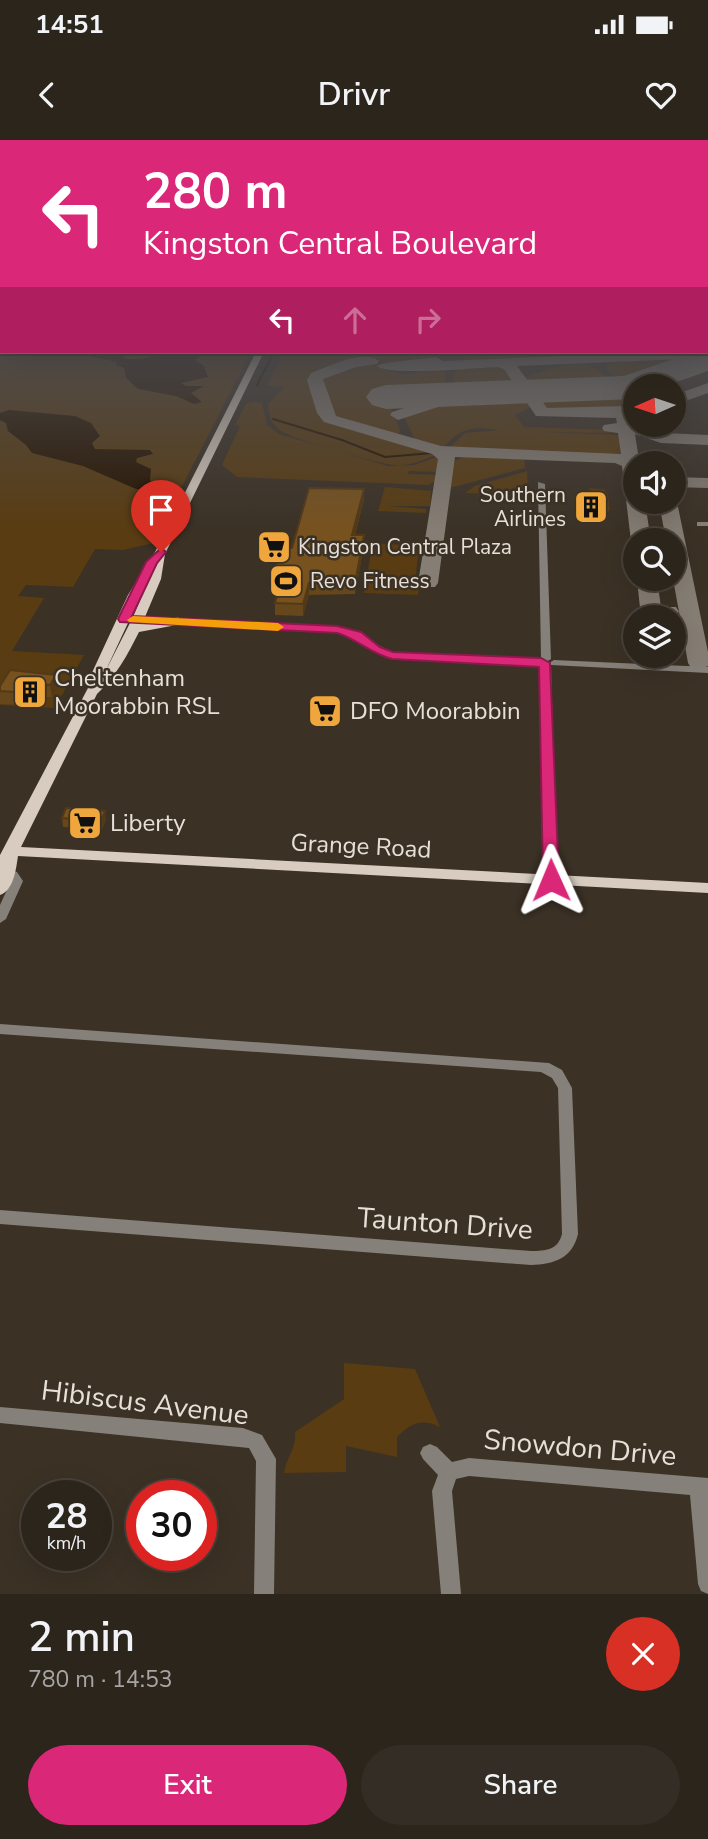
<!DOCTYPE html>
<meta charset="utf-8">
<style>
body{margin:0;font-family:"Nunito Sans",sans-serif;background:#342d25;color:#f1f3f6;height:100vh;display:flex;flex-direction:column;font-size:26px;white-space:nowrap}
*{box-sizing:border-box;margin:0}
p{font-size:23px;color:#a6a5a3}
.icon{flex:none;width:38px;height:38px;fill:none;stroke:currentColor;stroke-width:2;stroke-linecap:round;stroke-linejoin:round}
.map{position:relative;height:1454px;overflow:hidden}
.drawer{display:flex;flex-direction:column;background:#2c251c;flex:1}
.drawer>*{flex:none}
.guide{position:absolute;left:0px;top:0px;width:709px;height:214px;box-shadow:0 7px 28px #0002,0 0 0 2px #48423b;background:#db2777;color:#fff;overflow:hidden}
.needle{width:46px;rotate:267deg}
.tools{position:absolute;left:623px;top:234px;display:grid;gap:14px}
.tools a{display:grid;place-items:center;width:63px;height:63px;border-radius:50%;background:#2c251c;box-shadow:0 7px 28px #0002,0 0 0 2px #48423b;font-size:35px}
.speed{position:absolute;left:21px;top:1340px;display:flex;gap:14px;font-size:35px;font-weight:700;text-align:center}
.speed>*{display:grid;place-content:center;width:91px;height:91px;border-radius:50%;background:#2c251c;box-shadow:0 7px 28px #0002,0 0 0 2px #48423b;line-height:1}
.speed small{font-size:18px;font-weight:400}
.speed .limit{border:10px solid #d22;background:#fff;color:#111}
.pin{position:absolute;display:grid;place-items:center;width:60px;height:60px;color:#fff;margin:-72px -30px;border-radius:50% 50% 50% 0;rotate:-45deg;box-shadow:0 0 7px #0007}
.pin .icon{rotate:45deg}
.me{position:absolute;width:77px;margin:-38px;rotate:359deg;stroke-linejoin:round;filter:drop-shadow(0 0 5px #0008)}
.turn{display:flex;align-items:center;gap:24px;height:147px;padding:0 28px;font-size:32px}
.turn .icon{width:91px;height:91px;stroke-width:2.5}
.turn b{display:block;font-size:49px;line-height:60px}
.lanes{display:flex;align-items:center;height:66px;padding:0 28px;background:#0003;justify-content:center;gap:35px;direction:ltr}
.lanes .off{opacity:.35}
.round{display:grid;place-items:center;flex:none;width:74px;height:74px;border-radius:37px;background:#342d25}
.summary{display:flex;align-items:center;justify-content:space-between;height:119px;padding:0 28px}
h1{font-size:42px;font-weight:600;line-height:52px}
.action{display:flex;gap:14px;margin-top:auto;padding:14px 28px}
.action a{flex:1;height:80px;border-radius:42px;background:#db2777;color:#fff;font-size:28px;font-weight:600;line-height:80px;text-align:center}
.action a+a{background:#342d25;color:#f1f3f6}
.status{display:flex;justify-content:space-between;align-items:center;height:49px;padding:0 35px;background:#2c251c;direction:ltr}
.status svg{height:19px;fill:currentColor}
header{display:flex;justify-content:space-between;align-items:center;height:91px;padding:0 28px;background:#2c251c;font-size:32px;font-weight:600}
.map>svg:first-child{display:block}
.green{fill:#593c12}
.water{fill:#271400}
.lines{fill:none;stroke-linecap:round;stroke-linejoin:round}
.stream{stroke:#271400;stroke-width:2}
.taxiway{fill:#867e74;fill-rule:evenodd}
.runway{fill:#867e74;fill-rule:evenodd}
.minor{fill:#858079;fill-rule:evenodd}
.major{fill:#d7ccbf;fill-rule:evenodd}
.wall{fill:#66471b}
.shaded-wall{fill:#533916}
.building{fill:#77521f;stroke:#533916;stroke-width:2}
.route{fill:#db2777;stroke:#8e194d;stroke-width:2}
.slow{fill:#f59e0b}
.labels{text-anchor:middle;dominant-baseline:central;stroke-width:5;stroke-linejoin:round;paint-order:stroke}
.far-poi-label{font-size:21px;fill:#e7e0d8;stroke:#3b3125;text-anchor:start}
.poi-label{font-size:24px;fill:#e7e0d8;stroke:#3b3125;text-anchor:start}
.street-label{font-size:24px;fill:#e7e0d8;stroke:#3b3125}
.near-street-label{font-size:28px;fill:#e7e0d8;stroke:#3b3125}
</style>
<div class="status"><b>14:51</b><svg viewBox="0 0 49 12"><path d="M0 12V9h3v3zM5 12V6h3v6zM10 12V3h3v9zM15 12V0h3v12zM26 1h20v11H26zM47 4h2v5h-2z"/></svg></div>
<header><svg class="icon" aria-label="back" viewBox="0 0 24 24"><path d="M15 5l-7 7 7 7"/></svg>Drivr<svg class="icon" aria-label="heart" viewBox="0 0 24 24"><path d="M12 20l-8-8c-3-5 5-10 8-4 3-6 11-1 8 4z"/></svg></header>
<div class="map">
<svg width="708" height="1454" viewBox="0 0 708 1454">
<rect width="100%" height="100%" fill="#3b3125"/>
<path class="green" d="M0 188 2 212H251L153 403 123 410 95 409 73 447 26 445 18 456 44 458 12 511 84 515 55 568 0 565Z
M284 212H355V220L320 231 312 237 323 277 333 283 436 314C423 321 409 326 394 325 376 323 290 299 278 289 270 282 269 273 268 264L285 247 267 246Z
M366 212H449C427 218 383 237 366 212Z
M486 212H581L566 216 458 220Z
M695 219 621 243 605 226 613 222Z
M355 224 374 225 404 235 446 226 445 251 385 254 400 290 398 294C380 297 343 287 330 274L320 239 327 232Z
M566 224C589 223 597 225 610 243L538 247 527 244 523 238Z
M455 227H503L520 249 453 252Z
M610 252 619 255 627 266 618 269 559 272 542 268 537 258 542 255Z
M524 254 531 267 515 275 524 287 615 290 621 293 537 292 620 295 624 313 610 316 448 309 465 293 500 290C471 286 461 287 442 309L416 301 404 277C425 255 494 255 524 254Z
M253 262 262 263 267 285 279 294 388 326 414 325 440 316V332L409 331 408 334 439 335 438 340 428 345 237 337 222 325 240 286 235 285 246 264Z
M478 315 524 317 525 328 450 348 453 322 465 316Z
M527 331 528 362 514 355 465 353 475 346Z
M385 347 431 351 430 366H387L426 369V373L378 371Z
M379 404 419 405 415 445 419 449 418 455 364 453 372 406Z
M344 1223 415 1229 440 1287C421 1278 411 1283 397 1297V1317L346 1306V1332L284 1333C286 1318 297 1308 295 1292L344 1259Z"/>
<path class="water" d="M70 212H127L119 215 127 219H141L172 212H207L195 220 204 226 208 237 181 243 186 246H204L191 253 202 262 194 264 176 256 138 249 126 238 124 228 116 225 117 222Z
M9 270 75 276 91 283 100 296 92 303 95 309 150 310 153 314 137 318 136 322 151 329 150 340 153 345 146 349H136L83 326 32 313 26 305 8 291 6 283 0 280V273Z"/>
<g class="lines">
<path class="stream" d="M257 245 274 212
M273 279 342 300 385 317 432 313"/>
<path class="taxiway" d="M707 188H708V192H707Z
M708 210V218L517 226 547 268 626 266 613 250 634 239H644L647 242 644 245 635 247 630 252 635 258 633 284 664 293 708 295V305L661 303 635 294 639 320 643 324H635V362H645L651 401H635V405L631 401 622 326 615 323 455 317 438 443 435 447H421L418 443 438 319 432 314 324 282 317 273 307 240 311 233C328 227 364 208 379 221L377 224 356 227 323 239 336 276 441 306 621 314 618 293 604 291 602 288 604 285 617 283 616 278 536 276 504 229 497 227C476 228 388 236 377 226 381 222 424 219 436 217L443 221Z
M708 243V253L674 265V255Z
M464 249 469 251 472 254 469 257 398 280 390 275 392 272Z
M674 337 708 338V348L674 347Z
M674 358 677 362 708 512V526L699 530 691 528 688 523 679 472 671 478H641L637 439H657L661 467H676L679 472 673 439 674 401H666L659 362H674Z
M647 516H669L666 527H650Z"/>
<path class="runway" d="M708 208V231L662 247H635V259L386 269 372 265 366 257 372 249 386 245 624 236 694 212H707Z"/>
<path class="minor" d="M538 342 545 344 551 519 546 522 549 523 554 520 708 527V533L551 525 557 740 555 743H547L545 740 541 525 392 518C372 513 357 498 337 493L129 482 124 479 129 476 337 487 355 493 392 512 541 519Z
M697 382H708V386H697Z
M8 729 17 732 23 741 6 779 0 783V765L11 741 2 733Z
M0 884 549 923 562 930 572 948 578 1094C572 1119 554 1124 531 1125L0 1084V1070L531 1111C546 1111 558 1110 562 1094L558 948 552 938 541 932 0 894Z
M0 1267 243 1288 262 1295 276 1319 274 1454H254L256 1321 249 1308 0 1283Z
M430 1304 437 1307 452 1322 469 1318 708 1338V1454L701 1451 698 1444 690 1355 469 1336 456 1339 452 1351 461 1454H441L432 1351 438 1335 423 1319 420 1313 423 1307Z"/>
<path class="major" d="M256 212H264L165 414 161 439 142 484 178 477 184 481 182 484 139 492C127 516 116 536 97 554L21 707 708 743V753L18 716C16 729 14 750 0 755V715L88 548 90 537 128 455 155 412ZM151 434 133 477 105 532Z"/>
</g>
<path class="wall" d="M364 349V360L355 395H364V406L355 454 309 455 303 476 275 475V463L280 444 276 441 275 430 292 408Z
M590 349 609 369 608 372 575 371V357L590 358Z
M56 535 58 547 52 557H35L30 565 0 564V546Z
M62 678 106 680 102 689 63 687Z"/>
<path class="shaded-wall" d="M364 349V360L352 406V395Z
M364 395V406L355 454V443Z
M309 443V455L303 476V464Z
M56 535 58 547 52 557 50 545Z
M33 544 35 557 30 565 28 553Z
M105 671 106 680 102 689 101 681Z"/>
<path class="building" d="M309 348 364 349 352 395H364L355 443H309L303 464 275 463 283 434 275 430 281 408H292Z
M590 349 604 350 607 356 609 369 576 368 575 357 591 358Z
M10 530 56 535 50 545 33 544 28 553 0 551V546Z
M66 668 105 671 101 681 62 678Z"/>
<linearGradient id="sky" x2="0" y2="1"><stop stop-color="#201b14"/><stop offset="0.48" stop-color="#4f4e51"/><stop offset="1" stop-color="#4f4e51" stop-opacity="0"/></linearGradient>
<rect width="708" height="391" fill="url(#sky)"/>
<path class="route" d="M161 408 166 412 157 423 132 476 337 486 361 492 380 507 393 512 541 518 550 523 559 740 557 743H546L543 740 539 527 392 519C371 514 357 499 337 493L120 482 118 479 146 422Z"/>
<path class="slow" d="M133 476 278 483 284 487 278 491 129 482 127 480Z"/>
<defs>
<g id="building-square" transform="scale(1.75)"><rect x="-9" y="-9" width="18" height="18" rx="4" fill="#efa73d" stroke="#3b3125"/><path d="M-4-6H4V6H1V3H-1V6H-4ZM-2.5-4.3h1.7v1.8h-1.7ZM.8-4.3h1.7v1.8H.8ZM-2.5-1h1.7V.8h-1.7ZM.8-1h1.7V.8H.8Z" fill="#111"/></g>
<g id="supermarket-square" transform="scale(1.75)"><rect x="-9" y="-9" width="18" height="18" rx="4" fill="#efa73d" stroke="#3b3125"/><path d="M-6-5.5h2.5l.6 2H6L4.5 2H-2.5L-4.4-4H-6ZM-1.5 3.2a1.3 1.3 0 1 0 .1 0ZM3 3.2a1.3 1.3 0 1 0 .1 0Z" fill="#111"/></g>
<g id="stadium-square" transform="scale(1.75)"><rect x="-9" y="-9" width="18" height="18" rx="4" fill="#efa73d" stroke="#3b3125"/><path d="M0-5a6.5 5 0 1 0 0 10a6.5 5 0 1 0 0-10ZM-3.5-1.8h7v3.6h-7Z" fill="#111"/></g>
</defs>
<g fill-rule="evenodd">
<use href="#building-square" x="591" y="367"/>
<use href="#supermarket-square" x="274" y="407"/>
<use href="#stadium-square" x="286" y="441"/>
<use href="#building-square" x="30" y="552"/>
<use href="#supermarket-square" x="325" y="571"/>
<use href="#supermarket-square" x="85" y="683"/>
</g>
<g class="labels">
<g class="far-poi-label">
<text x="566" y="355" text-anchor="end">Southern<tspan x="566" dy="24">Airlines</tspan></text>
<text x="298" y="407">Kingston Central Plaza</text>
<text x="310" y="441">Revo Fitness</text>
</g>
<g class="poi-label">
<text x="54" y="538">Cheltenham<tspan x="54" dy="28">Moorabbin RSL</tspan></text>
<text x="350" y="571">DFO Moorabbin</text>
<text x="110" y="683">Liberty</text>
</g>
<g class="street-label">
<text transform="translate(361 706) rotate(3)">Grange Road</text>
</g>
<g class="near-street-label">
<text transform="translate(445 1084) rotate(4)">Taunton Drive</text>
<text transform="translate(145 1263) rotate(7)">Hibiscus Avenue</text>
<text transform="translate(580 1308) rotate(5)">Snowdon Drive</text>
</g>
</g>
</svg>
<div class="tools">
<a><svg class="needle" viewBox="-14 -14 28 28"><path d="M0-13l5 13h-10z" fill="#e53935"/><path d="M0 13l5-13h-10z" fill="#a6a5a3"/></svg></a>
<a><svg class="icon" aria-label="sound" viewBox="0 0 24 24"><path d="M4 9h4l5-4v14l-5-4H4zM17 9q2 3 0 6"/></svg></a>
<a><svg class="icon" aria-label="search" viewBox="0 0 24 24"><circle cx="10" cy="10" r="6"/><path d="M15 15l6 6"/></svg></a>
<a><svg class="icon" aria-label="layers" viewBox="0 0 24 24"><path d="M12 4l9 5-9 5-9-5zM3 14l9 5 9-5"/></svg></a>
</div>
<div class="speed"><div>28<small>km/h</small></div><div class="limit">30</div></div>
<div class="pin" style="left:161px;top:412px;background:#d93025"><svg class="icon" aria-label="arrive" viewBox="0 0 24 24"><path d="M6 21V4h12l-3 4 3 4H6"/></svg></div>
<svg class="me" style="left:551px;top:740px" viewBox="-20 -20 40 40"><path d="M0-17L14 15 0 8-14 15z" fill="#db2777" stroke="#fff" stroke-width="4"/></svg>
<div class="guide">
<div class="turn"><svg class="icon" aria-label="left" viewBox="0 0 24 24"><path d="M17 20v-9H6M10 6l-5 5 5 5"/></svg><div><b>280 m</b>Kingston Central Boulevard</div></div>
<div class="lanes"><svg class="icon" aria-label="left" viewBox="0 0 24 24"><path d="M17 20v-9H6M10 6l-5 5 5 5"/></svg><svg class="icon off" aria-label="ahead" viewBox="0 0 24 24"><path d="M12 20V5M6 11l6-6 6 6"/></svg><svg class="icon off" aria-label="right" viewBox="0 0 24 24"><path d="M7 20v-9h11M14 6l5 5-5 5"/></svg></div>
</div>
</div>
<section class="drawer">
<div class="summary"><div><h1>2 min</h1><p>780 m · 14:53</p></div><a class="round" style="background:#d93025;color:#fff"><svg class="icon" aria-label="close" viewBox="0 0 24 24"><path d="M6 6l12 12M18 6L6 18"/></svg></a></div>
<div class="action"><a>Exit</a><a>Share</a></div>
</section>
